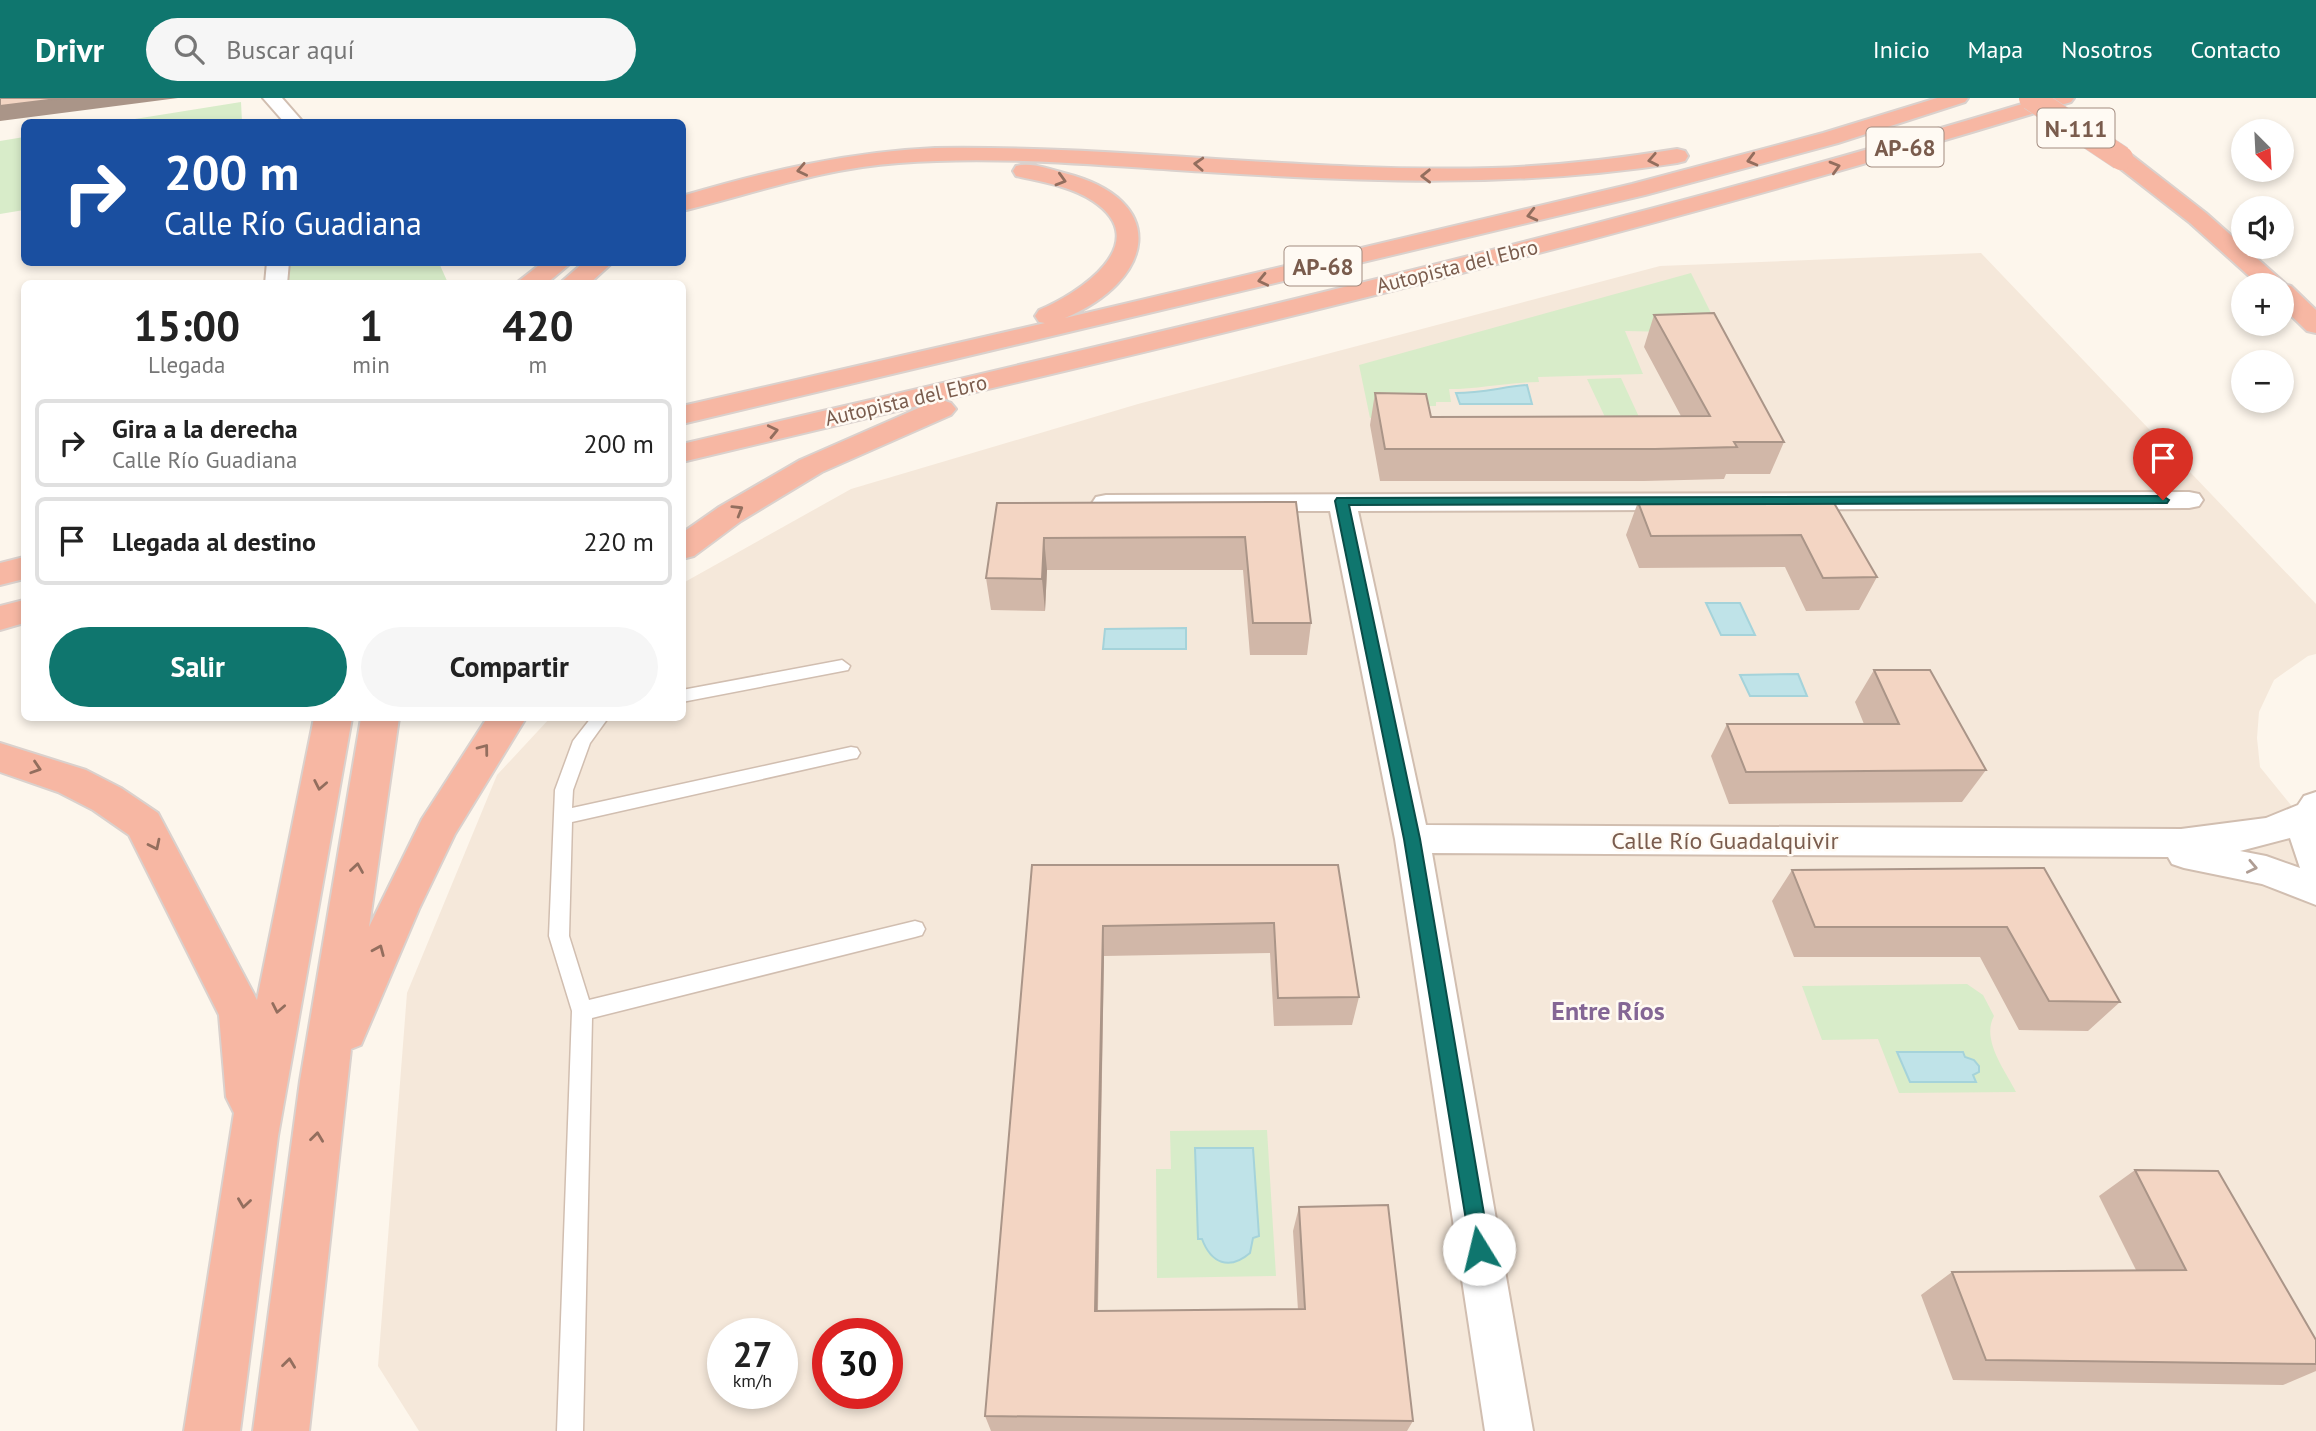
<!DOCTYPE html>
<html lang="es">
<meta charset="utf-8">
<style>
body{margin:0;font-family:"PT Sans",sans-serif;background:#f6f6f6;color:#222;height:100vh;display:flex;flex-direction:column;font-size:26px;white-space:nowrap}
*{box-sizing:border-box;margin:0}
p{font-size:23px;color:#767676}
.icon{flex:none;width:38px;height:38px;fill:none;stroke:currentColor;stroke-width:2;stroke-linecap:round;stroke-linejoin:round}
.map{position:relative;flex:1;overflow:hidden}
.details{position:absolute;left:21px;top:182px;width:665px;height:441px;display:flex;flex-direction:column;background:#fff;border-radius:10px;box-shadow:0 4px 10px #0003}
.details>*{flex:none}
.hud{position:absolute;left:21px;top:21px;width:665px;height:147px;border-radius:10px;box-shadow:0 4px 10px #0003;background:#1a4fa0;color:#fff;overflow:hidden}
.needle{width:46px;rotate:156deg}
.fabs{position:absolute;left:2231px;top:21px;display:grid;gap:14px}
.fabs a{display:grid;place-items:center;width:63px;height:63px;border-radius:50%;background:#fff;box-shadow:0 4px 10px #0003;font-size:35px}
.speed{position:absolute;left:707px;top:1220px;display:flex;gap:14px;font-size:35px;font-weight:700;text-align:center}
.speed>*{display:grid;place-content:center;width:91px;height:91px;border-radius:50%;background:#fff;box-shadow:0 4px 10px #0003;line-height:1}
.speed small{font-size:18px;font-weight:400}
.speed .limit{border:10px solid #d22;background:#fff;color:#111}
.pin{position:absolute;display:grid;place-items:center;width:60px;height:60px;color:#fff;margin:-72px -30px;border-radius:50% 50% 50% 0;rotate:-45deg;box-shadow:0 0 7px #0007}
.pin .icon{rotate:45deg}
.me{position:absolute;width:77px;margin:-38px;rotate:351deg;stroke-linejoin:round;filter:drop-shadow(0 0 5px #0008)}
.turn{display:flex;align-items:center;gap:24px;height:147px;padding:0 28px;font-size:32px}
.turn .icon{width:91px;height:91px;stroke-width:2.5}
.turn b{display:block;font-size:49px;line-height:60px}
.eta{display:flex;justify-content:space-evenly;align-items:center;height:119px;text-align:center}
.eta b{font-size:42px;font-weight:700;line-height:49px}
.button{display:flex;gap:14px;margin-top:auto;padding:14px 28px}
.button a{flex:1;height:80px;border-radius:42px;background:#0f766e;color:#fff;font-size:28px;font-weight:700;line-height:80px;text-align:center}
.button a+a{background:#f6f6f6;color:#222}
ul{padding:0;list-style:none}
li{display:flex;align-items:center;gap:21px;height:88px;margin:0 14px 10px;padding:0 14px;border:4px solid #e0e0e0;border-radius:10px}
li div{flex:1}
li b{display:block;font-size:26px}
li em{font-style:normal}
header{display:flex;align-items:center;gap:42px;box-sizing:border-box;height:98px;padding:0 35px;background:#0f766e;color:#fff}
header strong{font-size:33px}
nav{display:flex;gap:38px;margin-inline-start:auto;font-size:24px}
.search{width:490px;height:63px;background:#f6f6f6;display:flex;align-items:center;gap:18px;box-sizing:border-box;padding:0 24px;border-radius:38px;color:#767676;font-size:26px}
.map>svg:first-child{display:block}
.residential{fill:#f5e8da;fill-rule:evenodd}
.green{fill:#d8ecc9}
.water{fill:#bfe3e8;stroke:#a5d3da;stroke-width:2}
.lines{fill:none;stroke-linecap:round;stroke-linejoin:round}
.lane-casing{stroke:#d1beb0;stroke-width:3}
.street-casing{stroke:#d1beb0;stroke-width:4}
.highway-casing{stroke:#dad1cd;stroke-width:4}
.lane{fill:#fff;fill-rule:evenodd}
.street{fill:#fff;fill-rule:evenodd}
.highway{fill:#f7b7a3;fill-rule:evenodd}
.highway-bridge-casing{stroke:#dad1cd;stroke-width:25;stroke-linecap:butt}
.highway-bridge{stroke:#f7b7a3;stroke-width:24}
.wall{fill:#d1b7a8}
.shaded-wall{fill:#aa9588}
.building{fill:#f3d5c3;stroke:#aa9588;stroke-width:2}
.oneway{stroke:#936e5e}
.oneway2{stroke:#af9d94}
.route{fill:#0f766e;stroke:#0a4d48;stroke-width:2}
.labels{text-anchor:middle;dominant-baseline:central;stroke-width:5;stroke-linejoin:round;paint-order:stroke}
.far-street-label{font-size:21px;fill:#7a5c4d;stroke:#fffaf3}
.shield{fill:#fffaf3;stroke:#a28b7f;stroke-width:2}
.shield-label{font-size:23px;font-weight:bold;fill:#7a5c4d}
.street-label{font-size:24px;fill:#7a5c4d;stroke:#fffaf3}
.neighbourhood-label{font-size:26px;font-weight:bold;fill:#846695;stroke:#fffaf3}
</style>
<header>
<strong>Drivr</strong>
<div class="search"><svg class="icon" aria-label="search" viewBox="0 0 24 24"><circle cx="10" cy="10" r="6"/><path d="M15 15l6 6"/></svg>Buscar aquí</div>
<nav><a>Inicio</a><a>Mapa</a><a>Nosotros</a><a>Contacto</a></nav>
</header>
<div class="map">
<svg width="2316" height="1333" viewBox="0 0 2316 1333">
<rect width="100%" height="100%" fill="#fdf6ec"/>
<path class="residential" d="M1981 155 2316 506V556L2308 558 2274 582 2259 614 2257 640 2260 669 2316 738V1333H419L378 1268 407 895 497 677 550 620H682L683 485 851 391 1138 306 1660 168ZM723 1236H782V1295H723ZM828 1236H887V1295H828Z"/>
<path class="green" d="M241 4 242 24H116Z
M24 39V112L0 116V43Z
M290 164 439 165 448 185 288 186Z
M1691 175 1721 235 1625 233 1643 276 1538 279 1539 284C1508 284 1479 291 1449 291L1451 304H1436V308H1412L1370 320 1359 267Z
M1621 280 1639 319H1605L1587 281Z
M1967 886 1983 897 1994 918C1981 942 2005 972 2016 994L1899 995 1878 941 1822 942 1802 888Z
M1267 1032 1276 1178 1157 1180 1156 1071H1171L1170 1033Z"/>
<path class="water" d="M1527 287 1532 306H1460L1456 295C1481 295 1503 289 1527 287Z
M1706 505H1740L1755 537H1721Z
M1186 530V551H1103L1105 531Z
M1798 576 1807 598H1750L1740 577Z
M1897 954H1963L1965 959 1974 962 1979 968V974L1973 977 1976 984H1910Z
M1195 1050H1253L1259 1138 1253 1140 1250 1155C1229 1173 1211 1165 1202 1141H1198Z"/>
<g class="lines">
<g class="lane-casing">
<path id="lane" d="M842 562 850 568 848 572 682 604V592Z
M591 620H608L590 645 573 692 572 710 851 649 857 650 860 655 857 660 851 661 572 724 569 838 589 902 915 823 922 825 925 831 922 837 915 839 592 920 583 1333H557L572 913 549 838 555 692 573 643Z"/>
</g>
<g class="street-casing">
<path id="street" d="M263 0H282L303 24H284Z
M267 164H289L287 186H265Z
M2189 394 2199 396 2203 402 2199 408 2189 410 1358 413 1426 727 2181 731 2266 720 2298 707 2304 698 2316 694V807L2262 786 2184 770 2172 766 2168 759 1432 755 1533 1333H1485L1395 741 1330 413H1106L1096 411 1092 405 1096 399 1106 397ZM2290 740 2300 770 2266 758 2240 753Z"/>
</g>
<g class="highway-casing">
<path id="highway" d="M1937 0H1968L1965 4 1838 45 1645 97 682 326V308L1045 225 1039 224 1035 218 1039 212C1078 196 1156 145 1093 103 1070 88 1042 84 1016 78L1013 73 1016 68C1031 64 1049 71 1064 75 1172 102 1154 183 1065 220L1632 86 1823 35Z
M2042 0H2074L2071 4C1699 119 1321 213 942 302L951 305 956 311 951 317 822 374 741 423 694 458 682 461V435L719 409 800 362 930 305 682 364V346C1138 239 1594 136 2042 0Z
M935 50C1121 47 1306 75 1492 70 1554 68 1616 61 1677 51L1685 53 1688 58 1685 63 1677 65C1518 90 1366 84 1207 74 1105 68 1002 57 899 65 824 70 755 95 682 113V98C766 73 848 54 935 50Z
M2121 53 2129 55 2206 115 2287 187 2291 188 2316 212V235L2307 233 2282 209V187H2259L2190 125 2113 65 2110 60 2113 55Z
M543 164H572L546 186H515Z
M584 164H613L589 186H559Z
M24 459V481L0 487V465Z
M24 502V525L0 532V508Z
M314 620H352L278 1038 240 1333H184L234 1015 226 999 219 917 129 737 93 712 58 694 0 674V645L86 672 121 690 158 715 257 902Z
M361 620H399L369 829 422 721 487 620H526L455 736 419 811 361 947 351 951 309 1333H253L300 983Z"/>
</g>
<use href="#lane" class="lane"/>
<use href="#street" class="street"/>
<use href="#highway" class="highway"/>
<g class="highway-bridge-casing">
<path id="highway-bridge" d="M2031 0 2121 60"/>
</g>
<use href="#highway-bridge" class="highway-bridge"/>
</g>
<path class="wall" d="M1654 217 1784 344 1770 376H1726L1724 381 1644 383H1380L1370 327 1375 295 1431 319 1681 318 1644 249Z
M1296 404 1311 525 1307 557H1250L1243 472H1047L1045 513 991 512 986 480 997 405Z
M1638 404 1834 405 1877 479 1859 512 1806 513 1785 469 1639 470 1626 437Z
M1874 572 1986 672 1962 704 1729 706 1711 658 1727 626H1864L1855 604Z
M1032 767H1338L1359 899 1352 927 1274 928 1270 855 1104 858 1098 1213 1298 1212 1293 1133 1299 1109 1413 1323 1407 1333H991L985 1318Z
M2044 770 2120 904 2088 933 2019 932 1980 859H1794L1772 803 1792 772Z
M2135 1072 2316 1242V1273L2283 1287 1953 1282 1921 1197 1952 1174 2136 1172 2099 1098Z"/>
<path class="shaded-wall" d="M65 0H178L0 23V8Z
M1044 440 1047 472 1045 513 1042 481Z
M1103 828 1104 858 1097 1234 1095 1213Z"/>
<path class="building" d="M0 0H65L0 8Z
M1714 215 1784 344H1734L1737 349 1655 351H1385L1375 295 1426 296 1431 319 1710 318 1654 217Z
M1296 404 1311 525H1253L1245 439 1044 440 1042 481 986 480 997 405Z
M1638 404 1834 405 1877 479 1823 480 1801 437 1651 438Z
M1874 572H1930L1986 672 1746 674 1727 626H1899Z
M1032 767H1338L1359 899 1278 900 1274 825 1103 828 1095 1213 1305 1211 1299 1109 1388 1107 1413 1323 985 1318Z
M2044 770 2120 904 2049 903 2007 829H1815L1792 772Z
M2135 1072 2218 1073 2316 1242V1266L1986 1262 1952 1174 2186 1172Z"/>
<defs><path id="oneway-chevron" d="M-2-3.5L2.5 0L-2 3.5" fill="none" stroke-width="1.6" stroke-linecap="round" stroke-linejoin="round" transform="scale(1.75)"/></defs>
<g class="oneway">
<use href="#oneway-chevron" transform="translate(1653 62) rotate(169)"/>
<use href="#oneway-chevron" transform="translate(1752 62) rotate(165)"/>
<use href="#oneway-chevron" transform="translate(1199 66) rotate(-177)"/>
<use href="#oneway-chevron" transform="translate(1835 69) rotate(-16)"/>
<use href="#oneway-chevron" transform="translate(802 72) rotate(168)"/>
<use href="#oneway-chevron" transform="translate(1426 78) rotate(179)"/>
<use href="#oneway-chevron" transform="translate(1061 82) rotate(16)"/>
<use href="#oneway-chevron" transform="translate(1532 117) rotate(166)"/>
<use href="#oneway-chevron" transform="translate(1263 182) rotate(167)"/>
<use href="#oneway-chevron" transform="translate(773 333) rotate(-13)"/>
<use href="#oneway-chevron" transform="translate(738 412) rotate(-31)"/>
<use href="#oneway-chevron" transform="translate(484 651) rotate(-53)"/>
<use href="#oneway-chevron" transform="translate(36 670) rotate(18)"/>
<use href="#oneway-chevron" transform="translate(320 687) rotate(101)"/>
<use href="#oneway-chevron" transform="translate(155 747) rotate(64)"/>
<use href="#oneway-chevron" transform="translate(357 770) rotate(-81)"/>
<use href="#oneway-chevron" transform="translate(379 852) rotate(-67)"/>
<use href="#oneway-chevron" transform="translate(278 910) rotate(101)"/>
<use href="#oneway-chevron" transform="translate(317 1039) rotate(-83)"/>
<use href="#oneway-chevron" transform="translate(244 1105) rotate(98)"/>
<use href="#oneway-chevron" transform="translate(289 1265) rotate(-83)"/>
</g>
<use class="oneway2" href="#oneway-chevron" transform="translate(2252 769) rotate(12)"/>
<path class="route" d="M2163 398 2169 402 2167 405 1349 407 1420 741 1490 1151 1487 1159 1479 1162 1472 1159 1404 741 1335 403 1337 400Z"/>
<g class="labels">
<g class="far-street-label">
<text transform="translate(1457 168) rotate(-14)">Autopista del Ebro</text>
<text transform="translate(906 302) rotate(-13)">Autopista del Ebro</text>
</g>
<g class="shield">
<rect x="2037.5" y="10.5" width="77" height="39" rx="5"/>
<rect x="1866.5" y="29.5" width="77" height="39" rx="5"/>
<rect x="1284.5" y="148.5" width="77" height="39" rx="5"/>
</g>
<g class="shield-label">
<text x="2076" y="30">N-111</text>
<text x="1905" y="49">AP-68</text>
<text x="1323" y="168">AP-68</text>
</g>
<g class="street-label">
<text x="1725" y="742">Calle Río Guadalquivir</text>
</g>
<g class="neighbourhood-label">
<text x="1608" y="912">Entre Ríos</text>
</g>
</g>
</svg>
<div class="fabs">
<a><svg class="needle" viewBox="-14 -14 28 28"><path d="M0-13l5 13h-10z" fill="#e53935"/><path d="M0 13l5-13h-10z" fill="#767676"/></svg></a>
<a><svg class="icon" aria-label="sound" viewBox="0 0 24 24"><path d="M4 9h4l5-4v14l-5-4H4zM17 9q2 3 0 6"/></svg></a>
<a>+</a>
<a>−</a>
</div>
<div class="speed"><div>27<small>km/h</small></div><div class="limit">30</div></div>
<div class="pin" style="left:2163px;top:402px;background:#d93025"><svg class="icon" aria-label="arrive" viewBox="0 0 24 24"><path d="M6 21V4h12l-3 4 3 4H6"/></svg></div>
<svg class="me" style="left:1479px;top:1151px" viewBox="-20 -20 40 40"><circle r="19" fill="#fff"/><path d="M0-13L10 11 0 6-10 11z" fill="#0f766e"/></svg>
<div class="hud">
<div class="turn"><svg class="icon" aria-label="right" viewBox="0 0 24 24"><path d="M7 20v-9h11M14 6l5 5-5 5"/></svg><div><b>200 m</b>Calle Río Guadiana</div></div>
</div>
<section class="details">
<div class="eta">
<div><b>15:00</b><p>Llegada</p></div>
<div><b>1</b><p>min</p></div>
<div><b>420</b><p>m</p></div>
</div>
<ul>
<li><svg class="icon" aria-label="right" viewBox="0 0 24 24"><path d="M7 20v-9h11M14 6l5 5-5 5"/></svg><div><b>Gira a la derecha</b><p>Calle Río Guadiana</p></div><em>200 m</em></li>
<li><svg class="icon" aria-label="arrive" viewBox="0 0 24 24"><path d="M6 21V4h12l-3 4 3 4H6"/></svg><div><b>Llegada al destino</b></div><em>220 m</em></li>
</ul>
<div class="button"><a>Salir</a><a>Compartir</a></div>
</section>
</div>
